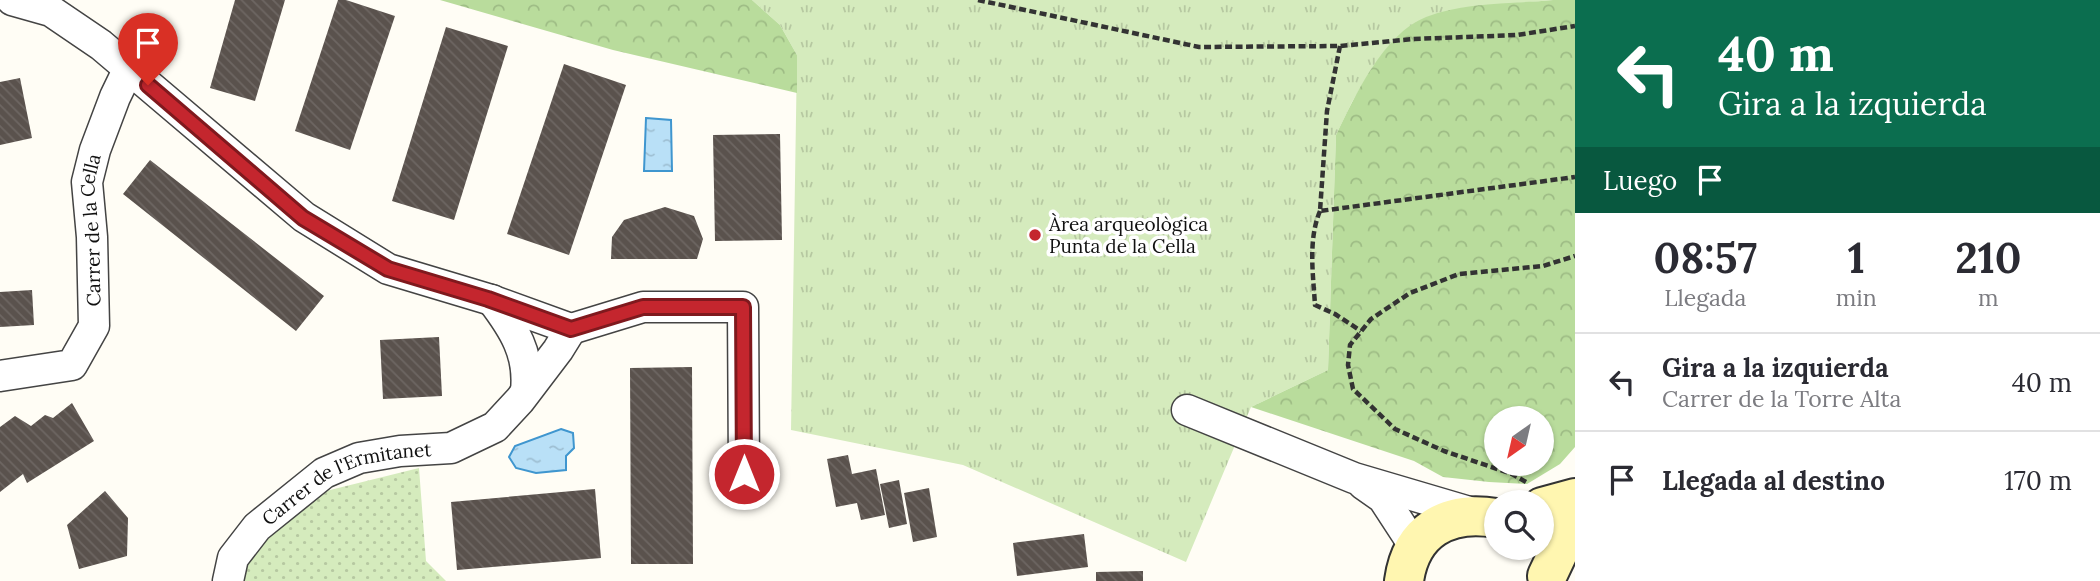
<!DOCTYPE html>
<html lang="es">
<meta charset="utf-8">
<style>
body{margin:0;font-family:Lora,serif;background:#f7f7f7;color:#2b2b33;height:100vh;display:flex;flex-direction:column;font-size:26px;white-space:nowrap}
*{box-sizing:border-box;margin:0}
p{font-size:23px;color:#7c7c81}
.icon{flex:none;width:38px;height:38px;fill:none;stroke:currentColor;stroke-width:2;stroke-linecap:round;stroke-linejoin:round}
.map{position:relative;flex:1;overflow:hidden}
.drawer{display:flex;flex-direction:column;background:#fff;width:525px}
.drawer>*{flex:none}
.top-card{background:#0b6e4f;color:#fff;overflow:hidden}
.needle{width:46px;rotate:214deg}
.controls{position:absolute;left:1484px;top:406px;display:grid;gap:14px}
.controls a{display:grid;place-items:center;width:70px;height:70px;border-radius:50%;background:#fff;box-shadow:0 2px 5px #0004;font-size:35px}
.pin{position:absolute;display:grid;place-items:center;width:60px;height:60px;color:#fff;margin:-72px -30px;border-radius:50% 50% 50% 0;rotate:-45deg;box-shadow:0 0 7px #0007}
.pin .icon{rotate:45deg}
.me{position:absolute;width:77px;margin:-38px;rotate:0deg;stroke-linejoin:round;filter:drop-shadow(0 0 5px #0008)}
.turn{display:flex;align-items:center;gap:24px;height:147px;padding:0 28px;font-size:32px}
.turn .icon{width:91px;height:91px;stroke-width:2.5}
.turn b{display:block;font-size:49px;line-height:60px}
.then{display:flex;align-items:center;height:66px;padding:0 28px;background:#0003;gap:14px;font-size:26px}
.eta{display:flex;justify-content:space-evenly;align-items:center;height:119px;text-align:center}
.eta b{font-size:42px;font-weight:800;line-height:49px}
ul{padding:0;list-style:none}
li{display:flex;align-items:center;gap:21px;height:98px;padding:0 28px;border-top:2px solid #e1e1e2}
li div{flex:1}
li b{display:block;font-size:26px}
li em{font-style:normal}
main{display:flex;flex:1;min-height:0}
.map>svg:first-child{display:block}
.grass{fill:url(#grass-tufts)}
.forest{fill:url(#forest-crowns);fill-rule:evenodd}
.park{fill:url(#park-dots)}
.water{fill:url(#water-ripples);stroke:#3f96cf;stroke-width:2}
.building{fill:url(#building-back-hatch)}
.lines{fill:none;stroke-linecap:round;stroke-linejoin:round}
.street-casing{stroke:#444;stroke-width:33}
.secondary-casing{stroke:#333;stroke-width:42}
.path{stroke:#333;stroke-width:4.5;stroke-dasharray:7 3.5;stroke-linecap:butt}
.street{stroke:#fff;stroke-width:30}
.secondary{stroke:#fff6b0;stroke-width:38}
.route-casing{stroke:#7f191e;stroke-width:18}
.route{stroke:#c4262e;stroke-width:12}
.poi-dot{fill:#c4262e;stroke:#fff;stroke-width:2.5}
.labels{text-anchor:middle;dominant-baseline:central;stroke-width:7;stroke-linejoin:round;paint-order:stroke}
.poi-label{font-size:19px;fill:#111;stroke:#fff;text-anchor:start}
.street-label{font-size:19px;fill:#111;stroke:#fff}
</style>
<main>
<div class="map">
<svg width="1575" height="581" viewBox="0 0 1575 581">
<defs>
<pattern id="grass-tufts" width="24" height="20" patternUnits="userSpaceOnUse" patternTransform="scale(1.75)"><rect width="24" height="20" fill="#d5ebbd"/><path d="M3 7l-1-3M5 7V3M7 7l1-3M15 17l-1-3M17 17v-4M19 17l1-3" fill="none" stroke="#b6c8a1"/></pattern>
<pattern id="forest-crowns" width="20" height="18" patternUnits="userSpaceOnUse" patternTransform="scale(1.75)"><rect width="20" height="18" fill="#b9dc9c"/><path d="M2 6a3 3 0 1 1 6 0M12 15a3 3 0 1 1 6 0" fill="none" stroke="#9ebc85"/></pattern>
<pattern id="park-dots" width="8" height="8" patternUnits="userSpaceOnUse" patternTransform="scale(1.75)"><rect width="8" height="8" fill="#d5ebbd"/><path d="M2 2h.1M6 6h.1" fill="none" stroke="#b6c8a1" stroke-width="1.8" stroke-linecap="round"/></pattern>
<pattern id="water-ripples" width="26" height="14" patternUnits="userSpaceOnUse" patternTransform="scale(1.75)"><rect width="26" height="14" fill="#b9e0f7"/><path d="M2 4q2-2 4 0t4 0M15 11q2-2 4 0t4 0" fill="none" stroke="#9ebfd3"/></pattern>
<pattern id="building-back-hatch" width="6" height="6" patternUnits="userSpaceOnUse" patternTransform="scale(1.75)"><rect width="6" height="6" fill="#5a524d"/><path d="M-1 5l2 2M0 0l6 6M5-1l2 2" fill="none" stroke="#6d6662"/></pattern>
</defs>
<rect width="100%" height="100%" fill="#fffdf5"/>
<path class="grass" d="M752 0H1553L1461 8 1394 39 1372 68 1352 102 1336 135 1328 370 1251 407 1186 562 963 465 791 430 797 55 780 25Z"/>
<path class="forest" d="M440 0H752L780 25 797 55V93L613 50Z
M1553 0H1575V447L1560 464 1527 484 1489 482 1443 477 1414 461 1251 407 1328 370 1336 135C1355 96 1383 34 1426 17 1465 2 1511 4 1553 0ZM1496 418H1542V464H1496Z"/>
<path class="park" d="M419 468 426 561 446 581H235L260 536 322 492Z"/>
<path class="water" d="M646 118 671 120 672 171H644Z
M561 429 573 433 574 448 566 456V470L536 473 516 468 509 457 515 446Z"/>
<path class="building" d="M235 0H285L255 101 210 88Z
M338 0H346L395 16 350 150 295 131Z
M446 27 508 46 454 220 392 201Z
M564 64 626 85 569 255 507 234Z
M20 78 32 138 0 145V82Z
M780 134 782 240 715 241 713 135Z
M150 160 324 296 296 331 123 194Z
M665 207 694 216 703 239 697 259H611L612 237 624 220Z
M32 290 34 325 0 327V292Z
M439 337 442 396 383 399 380 340Z
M692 367 693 564H631L630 368Z
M72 403 94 441 27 483 23 474 0 492V427L15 416 31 426 45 415 53 418Z
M848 455 852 474 876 469 885 515 861 520 857 503 836 507 827 459Z
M899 480 907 524 889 528 880 484Z
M929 488 937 537 913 542 904 493Z
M595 489 601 558 457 570 451 502Z
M105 491 128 518 127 556 79 569 67 525Z
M1084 534 1088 567 1017 576 1013 543Z
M1143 571V581H1096V572Z"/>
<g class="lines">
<g class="street-casing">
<g id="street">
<path d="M12 0 51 11 101 45 304 217 388 269 488 299 571 329 643 307H743L744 474"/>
<path d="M492 300C514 329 530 354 526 391"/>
<path id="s1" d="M0 376 72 365 94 326 92 237 87 182 95 150 115 97 129 68"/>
<path d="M1187 410 1354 478 1476 514"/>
<path d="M1363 484 1383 498 1415 547"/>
<path id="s2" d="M228 581 233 558 257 527 324 473 359 458 400 451 451 448 495 427 520 400 558 350 571 329"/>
</g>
</g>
<g class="secondary-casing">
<path id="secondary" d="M1542 507 1575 498
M1547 576 1575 517
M1404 581C1411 530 1448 510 1496 518"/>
</g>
<path class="path" d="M978 0 1199 47 1340 46 1414 39 1517 35 1575 26
M1340 46 1327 111 1320 211 1575 177
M1320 211C1308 240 1313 273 1315 305L1335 314 1361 331
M1526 482 1512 474 1444 451 1395 429 1353 389 1348 365 1350 345 1371 319 1410 293 1459 274 1543 266 1575 256"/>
<use href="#street" class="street"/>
<use href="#secondary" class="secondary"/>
</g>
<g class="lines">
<g class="route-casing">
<path id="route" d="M148 85 303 218 388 269 488 299 571 329 643 307H743L744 474"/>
</g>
<use href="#route" class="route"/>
</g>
<circle class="poi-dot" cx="1035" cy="235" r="7"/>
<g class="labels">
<g class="poi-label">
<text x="1049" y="224">Àrea arqueològica<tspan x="1049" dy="22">Punta de la Cella</tspan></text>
</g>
<g class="street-label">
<text stroke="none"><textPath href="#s1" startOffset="214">Carrer de la Cella</textPath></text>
<text stroke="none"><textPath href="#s2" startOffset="166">Carrer de l'Ermitanet</textPath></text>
</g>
</g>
</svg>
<div class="controls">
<a><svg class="needle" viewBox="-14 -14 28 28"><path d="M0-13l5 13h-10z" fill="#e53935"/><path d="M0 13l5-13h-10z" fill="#7c7c81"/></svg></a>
<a><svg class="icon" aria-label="search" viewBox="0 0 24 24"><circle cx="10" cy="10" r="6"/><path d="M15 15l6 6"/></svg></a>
</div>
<div class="pin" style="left:148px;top:85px;background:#d93025"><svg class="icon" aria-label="arrive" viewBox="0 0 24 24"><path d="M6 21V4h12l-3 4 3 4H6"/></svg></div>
<svg class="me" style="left:744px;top:474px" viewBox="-20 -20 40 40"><circle r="17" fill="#c4262e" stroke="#fff" stroke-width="3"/><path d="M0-11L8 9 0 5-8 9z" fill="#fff"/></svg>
</div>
<section class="drawer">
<div class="top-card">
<div class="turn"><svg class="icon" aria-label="left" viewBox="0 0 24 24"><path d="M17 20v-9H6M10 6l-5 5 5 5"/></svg><div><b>40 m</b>Gira a la izquierda</div></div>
<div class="then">Luego<svg class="icon" aria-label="arrive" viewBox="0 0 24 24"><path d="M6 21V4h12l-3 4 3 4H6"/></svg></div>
</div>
<div class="eta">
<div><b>08:57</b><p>Llegada</p></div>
<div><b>1</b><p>min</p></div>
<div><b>210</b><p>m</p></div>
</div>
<ul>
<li><svg class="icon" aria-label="left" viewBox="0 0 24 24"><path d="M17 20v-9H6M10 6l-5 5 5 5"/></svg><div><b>Gira a la izquierda</b><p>Carrer de la Torre Alta</p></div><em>40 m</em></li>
<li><svg class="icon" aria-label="arrive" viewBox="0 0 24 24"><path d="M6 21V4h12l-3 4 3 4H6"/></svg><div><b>Llegada al destino</b></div><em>170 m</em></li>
</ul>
</section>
</main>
